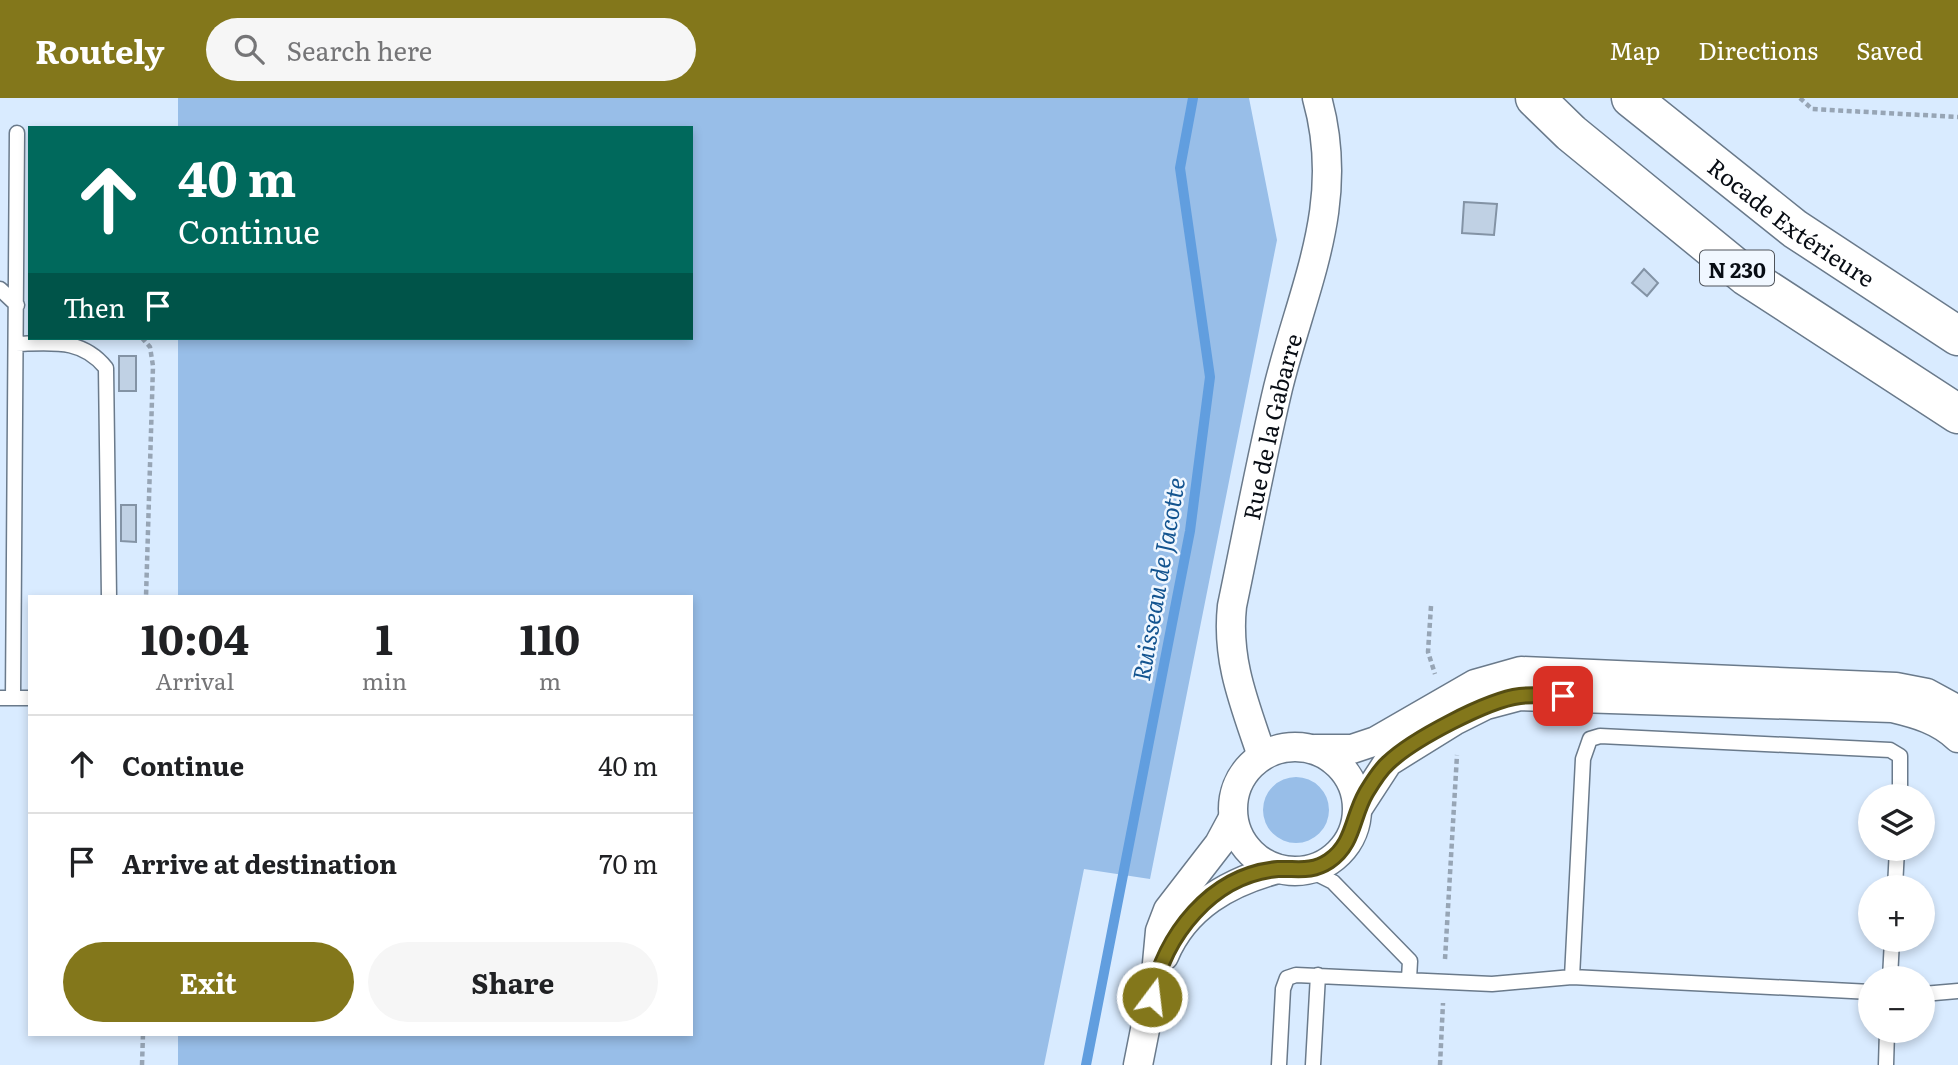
<!DOCTYPE html>
<meta charset="utf-8">
<style>
body{margin:0;font-family:Literata,serif;background:#f6f6f6;color:#202124;height:100vh;display:flex;flex-direction:column;font-size:26px;white-space:nowrap}
*{box-sizing:border-box;margin:0}
p{font-size:23px;color:#757577}
.icon{flex:none;width:38px;height:38px;fill:none;stroke:currentColor;stroke-width:2;stroke-linecap:round;stroke-linejoin:round}
.map{position:relative;flex:1;overflow:hidden}
.details{position:absolute;left:28px;top:497px;width:665px;height:441px;display:flex;flex-direction:column;background:#fff;border-radius:0px;box-shadow:0 4px 10px #0003}
.details>*{flex:none}
.guide{position:absolute;left:28px;top:28px;width:665px;height:214px;border-radius:0px;box-shadow:0 4px 10px #0003;background:#00695c;color:#fff;overflow:hidden}
.controls{position:absolute;left:1858px;top:686px;display:grid;gap:14px}
.controls a{display:grid;place-items:center;width:77px;height:77px;border-radius:50%;background:#fff;box-shadow:0 4px 10px #0003;font-size:35px}
.pin{position:absolute;display:grid;place-items:center;width:60px;height:60px;color:#fff;margin:-30px;border-radius:14px;box-shadow:0 4px 10px #0006}
.me{position:absolute;width:77px;margin:-38px;rotate:15deg;stroke-linejoin:round;filter:drop-shadow(0 0 5px #0008)}
.turn{display:flex;align-items:center;gap:24px;height:147px;padding:0 35px;font-size:32px}
.turn .icon{width:91px;height:91px;stroke-width:2.5}
.turn b{display:block;font-size:49px;line-height:60px}
.then{display:flex;align-items:center;height:66px;padding:0 35px;background:#0003;gap:14px;font-size:26px}
.eta{display:flex;justify-content:space-evenly;align-items:center;height:119px;text-align:center}
.eta b{font-size:42px;font-weight:700;line-height:49px}
.button{display:flex;gap:14px;margin-top:auto;padding:14px 35px}
.button a{flex:1;height:80px;border-radius:42px;background:#83771b;color:#fff;font-size:28px;font-weight:700;line-height:80px;text-align:center}
.button a+a{background:#f6f6f6;color:#202124}
ul{padding:0;list-style:none}
li{display:flex;align-items:center;gap:21px;height:98px;padding:0 35px;border-top:2px solid #e0e0e0}
li div{flex:1}
li b{display:block;font-size:26px}
li em{font-style:normal}
header{display:flex;align-items:center;gap:42px;box-sizing:border-box;height:98px;padding:0 35px;background:#83771b;color:#fff}
header strong{font-size:33px}
nav{display:flex;gap:38px;margin-inline-start:auto;font-size:24px}
.search{width:490px;height:63px;background:#f6f6f6;display:flex;align-items:center;gap:18px;box-sizing:border-box;padding:0 24px;border-radius:38px;color:#757577;font-size:26px}
.map>svg:first-child{display:block}
.green{fill:#98bee8}
.lines{fill:none;stroke-linecap:round;stroke-linejoin:round}
.stream{stroke:#619edf;stroke-width:10}
.building{fill:#c0d1e4;stroke:#8393a5;stroke-width:2}
.lane-casing{stroke:#6a7a8b;stroke-width:17}
.street-casing{stroke:#6a7a8b;stroke-width:31}
.highway-casing{stroke:#6a7a8b;stroke-width:41}
.path{stroke:#97a5b5;stroke-width:4.5;stroke-dasharray:5 3.5;stroke-linecap:butt}
.lane{stroke:#fff;stroke-width:14}
.street{stroke:#fff;stroke-width:28}
.highway{stroke:#fff;stroke-width:38}
.route-casing{stroke:#554d12;stroke-width:18}
.route{stroke:#83771b;stroke-width:12}
.labels{text-anchor:middle;dominant-baseline:central;stroke-width:5;stroke-linejoin:round;paint-order:stroke}
.shield{fill:#f0f7ff;stroke:#4e535a;stroke-width:2}
.shield-label{font-size:21px;font-weight:bold;fill:#080d14}
.street-label{font-size:23px;fill:#080d14;stroke:#f0f7ff}
.water-label{font-size:24px;font-style:italic;fill:#135490;stroke:#f0f7ff}
</style>
<header>
<strong>Routely</strong>
<div class="search"><svg class="icon" aria-label="search" viewBox="0 0 24 24"><circle cx="10" cy="10" r="6"/><path d="M15 15l6 6"/></svg>Search here</div>
<nav><a>Map</a><a>Directions</a><a>Saved</a></nav>
</header>
<div class="map">
<svg width="1958" height="967" viewBox="0 0 1958 967">
<rect width="100%" height="100%" fill="#d9ebff"/>
<path class="green" d="M178 0H1249L1277 142 1150 781 1084 771 1044 967H178V936H691V499H178V240H691V30H178Z
M1263 712a33 33 0 1 1 66 0a33 33 0 1 1-66 0Z"/>
<g class="lines">
<path class="stream" d="M1086 967 1190 433 1210 279 1180 70 1193 0"/>
</g>
<path class="building" d="M1464 104 1497 106 1494 137 1462 135Z
M1644 171 1658 185 1647 198 1632 185Z
M119 258H136V293H119Z
M121 407H136V444L121 443Z"/>
<g class="lines">
<g class="lane-casing">
<path id="lane" d="M0 191 17 207
M16 246C52 245 82 240 106 270L109 499
M0 600H30
M13 600 17 35
M1309 772 1333 784 1410 863 1409 881
M1895 789 1897 751
M1572 879 1583 661 1590 641 1600 638 1890 652 1900 658V698
M1890 880 1892 842
M1923 896 1958 893
M1279 967 1283 891 1287 880 1296 877 1492 886 1572 879 1871 894
M1313 967 1318 877
M1886 967 1887 933"/>
</g>
<g class="street-casing">
<g id="street">
<circle cx="1295" cy="711" r="62"/>
<path d="M1315 651H1352L1376 643 1475 586 1521 573 1896 589 1927 595 1958 612"/>
<path id="s1" d="M1262 658C1245 607 1226 563 1232 508 1247 436 1261 362 1278 290 1303 188 1347 106 1317 0"/>
<path d="M1358 710 1388 664 1454 623 1486 607 1520 598 1892 610C1917 616 1939 622 1958 640"/>
<path d="M1164 858C1185 808 1229 784 1278 771"/>
<path d="M1138 967 1156 876 1160 833 1168 812 1219 746 1233 720"/>
</g>
</g>
<g class="highway-casing">
<g id="highway">
<path d="M1535 0 1571 35 1746 178 1958 316"/>
<path id="s2" d="M1631 0 1795 131 1958 238"/>
</g>
</g>
<path class="path" d="M1800 0 1812 11 1958 19
M142 240 150 249 153 268 146 499
M1431 508 1428 554 1435 576
M1445 861 1457 657
M142 967 143 936
M1440 967 1443 905"/>
<use href="#lane" class="lane"/>
<use href="#street" class="street"/>
<use href="#highway" class="highway"/>
</g>
<g class="lines">
<g class="route-casing">
<path id="route" d="M1152 899C1164 838 1211 777 1278 771 1296 770 1311 775 1329 763 1354 746 1352 719 1366 695 1372 685 1379 673 1388 665 1412 642 1487 602 1520 598 1534 596 1549 598 1563 598"/>
</g>
<use href="#route" class="route"/>
</g>
<g class="labels">
<rect class="shield" x="1700" y="152.5" width="74" height="35" rx="5"/>
<g class="shield-label">
<text x="1737" y="170">N 230</text>
</g>
<g class="street-label">
<text stroke="none"><textPath href="#s2" startOffset="203">Rocade Extérieure</textPath></text>
<text stroke="none"><textPath href="#s1" startOffset="338">Rue de la Gabarre</textPath></text>
</g>
<g class="water-label">
<text transform="translate(1157 481) rotate(-80)">Ruisseau de Jacotte</text>
</g>
</g>
</svg>
<div class="controls">
<a><svg class="icon" aria-label="layers" viewBox="0 0 24 24"><path d="M12 4l9 5-9 5-9-5zM3 14l9 5 9-5"/></svg></a>
<a>+</a>
<a>−</a>
</div>
<div class="pin" style="left:1563px;top:598px;background:#d93025"><svg class="icon" aria-label="arrive" viewBox="0 0 24 24"><path d="M6 21V4h12l-3 4 3 4H6"/></svg></div>
<svg class="me" style="left:1152px;top:899px" viewBox="-20 -20 40 40"><circle r="17" fill="#83771b" stroke="#fff" stroke-width="3"/><path d="M0-11L8 9 0 5-8 9z" fill="#fff"/></svg>
<div class="guide">
<div class="turn"><svg class="icon" aria-label="ahead" viewBox="0 0 24 24"><path d="M12 20V5M6 11l6-6 6 6"/></svg><div><b>40 m</b>Continue</div></div>
<div class="then">Then<svg class="icon" aria-label="arrive" viewBox="0 0 24 24"><path d="M6 21V4h12l-3 4 3 4H6"/></svg></div>
</div>
<section class="details">
<div class="eta">
<div><b>10:04</b><p>Arrival</p></div>
<div><b>1</b><p>min</p></div>
<div><b>110</b><p>m</p></div>
</div>
<ul>
<li><svg class="icon" aria-label="ahead" viewBox="0 0 24 24"><path d="M12 20V5M6 11l6-6 6 6"/></svg><div><b>Continue</b></div><em>40 m</em></li>
<li><svg class="icon" aria-label="arrive" viewBox="0 0 24 24"><path d="M6 21V4h12l-3 4 3 4H6"/></svg><div><b>Arrive at destination</b></div><em>70 m</em></li>
</ul>
<div class="button"><a>Exit</a><a>Share</a></div>
</section>
</div>
